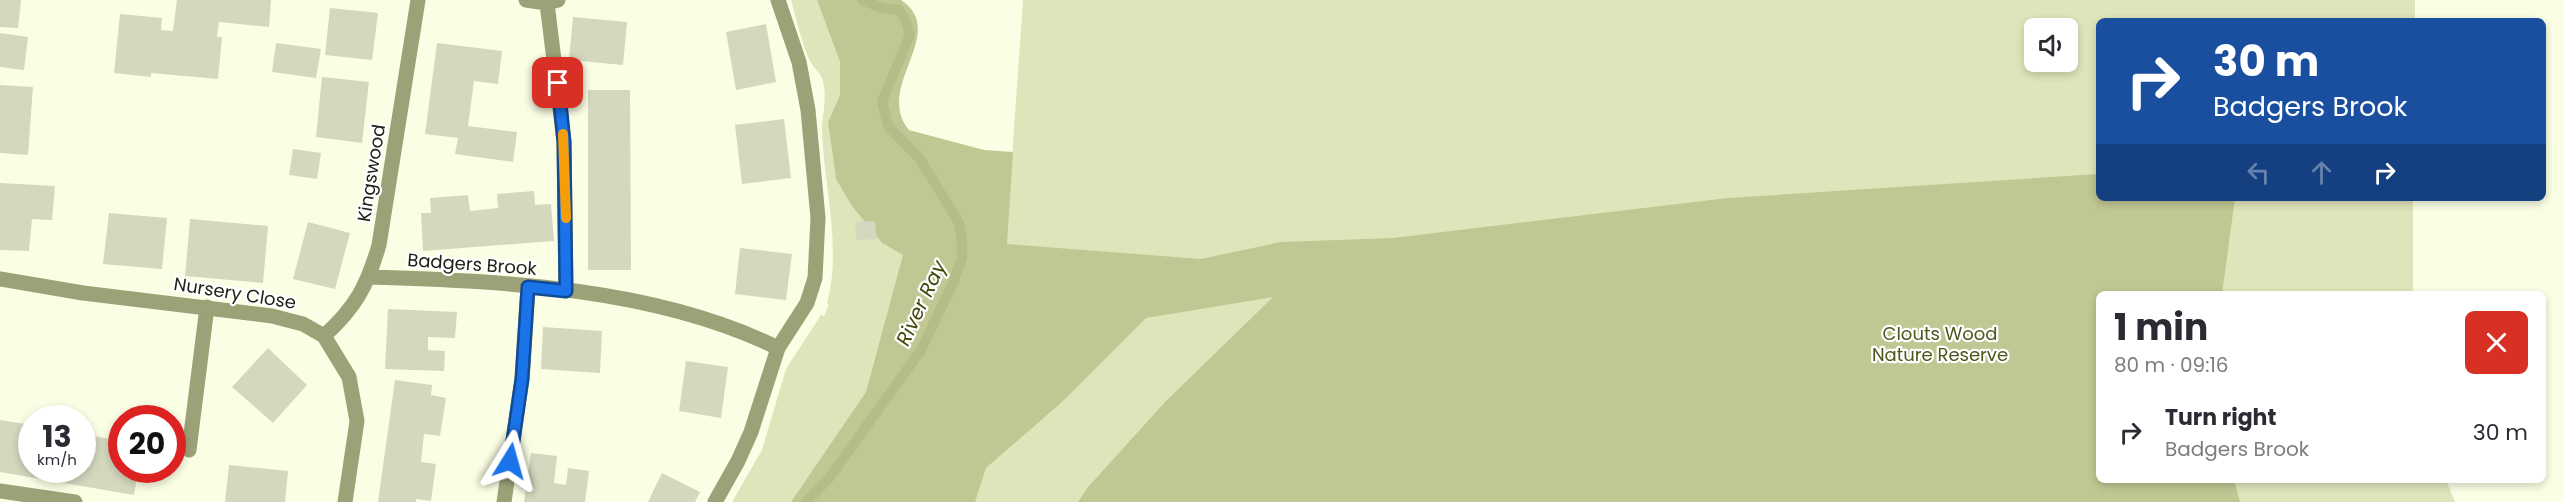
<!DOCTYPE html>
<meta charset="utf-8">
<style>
body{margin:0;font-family:Poppins,sans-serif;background:#f2f2f3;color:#2b2b33;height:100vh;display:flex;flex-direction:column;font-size:22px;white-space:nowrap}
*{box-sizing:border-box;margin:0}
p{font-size:20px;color:#7c7c81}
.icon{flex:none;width:33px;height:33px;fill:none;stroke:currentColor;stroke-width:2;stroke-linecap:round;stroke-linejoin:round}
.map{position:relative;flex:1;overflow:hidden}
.details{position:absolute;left:2096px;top:291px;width:450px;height:192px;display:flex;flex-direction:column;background:#fff;border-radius:9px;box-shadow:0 3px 9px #0003}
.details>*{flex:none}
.hud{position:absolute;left:2096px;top:18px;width:450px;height:183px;border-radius:9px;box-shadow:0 3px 9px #0003;background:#1a4fa0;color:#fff;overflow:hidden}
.controls{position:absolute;left:2024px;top:18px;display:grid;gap:12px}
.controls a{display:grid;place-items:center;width:54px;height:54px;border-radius:9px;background:#fff;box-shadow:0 3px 9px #0003;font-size:30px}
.speed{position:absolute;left:18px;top:405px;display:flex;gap:12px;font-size:30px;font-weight:700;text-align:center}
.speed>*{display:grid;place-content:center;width:78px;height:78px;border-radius:50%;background:#fff;box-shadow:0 3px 9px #0003;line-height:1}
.speed small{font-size:15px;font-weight:400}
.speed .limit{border:9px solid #d22;background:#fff;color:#111}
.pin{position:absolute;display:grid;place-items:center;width:51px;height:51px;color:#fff;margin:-26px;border-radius:12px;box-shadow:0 3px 9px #0006}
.me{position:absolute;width:66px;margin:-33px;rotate:8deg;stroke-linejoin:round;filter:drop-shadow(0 0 4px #0008)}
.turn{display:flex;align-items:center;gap:21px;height:126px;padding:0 18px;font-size:27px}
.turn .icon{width:78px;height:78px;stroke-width:2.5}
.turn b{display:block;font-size:42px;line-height:51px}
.lanes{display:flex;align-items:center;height:57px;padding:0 18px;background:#0003;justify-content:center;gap:30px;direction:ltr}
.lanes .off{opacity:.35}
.round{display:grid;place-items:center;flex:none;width:63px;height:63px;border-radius:9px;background:#f2f2f3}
.overview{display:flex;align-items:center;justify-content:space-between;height:102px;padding:0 18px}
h1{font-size:36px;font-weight:700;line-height:45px}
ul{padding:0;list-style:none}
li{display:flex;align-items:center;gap:18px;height:78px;padding:0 18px}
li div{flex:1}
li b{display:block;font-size:22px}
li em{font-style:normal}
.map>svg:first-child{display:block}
.green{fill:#dfe5ba;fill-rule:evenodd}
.forest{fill:#c0c792}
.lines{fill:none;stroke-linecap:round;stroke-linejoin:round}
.stream{stroke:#b6bc88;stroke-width:10}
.building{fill:#d4d8bf}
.service{stroke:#9ca177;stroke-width:15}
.minor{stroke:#9ca177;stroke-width:15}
.route-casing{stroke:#114b97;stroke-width:15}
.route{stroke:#1a73e8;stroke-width:10}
.slow{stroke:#f59e0b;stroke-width:10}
.labels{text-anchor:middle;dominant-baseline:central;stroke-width:4.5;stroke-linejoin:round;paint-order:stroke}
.street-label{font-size:18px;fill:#202118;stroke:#fff}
.park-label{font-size:18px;fill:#50551a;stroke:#fff}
.water-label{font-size:20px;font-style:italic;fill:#424606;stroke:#fff}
</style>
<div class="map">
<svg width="2564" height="502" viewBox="0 0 2564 502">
<rect width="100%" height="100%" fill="#fafee4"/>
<path class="green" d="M791 0H817L840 62V95L828 122 836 179 868 227 882 243 903 255 1006 243 1023 0H2415V21H2098V198H2413V294H2098V480H2446L2455 502H732L762 450 786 369 821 315 824 316 829 305 827 304C842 246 824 189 822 130 822 113 829 94 821 76 818 71 813 67 810 61 801 42 797 20 791 0ZM2034 28H2067V62H2034Z"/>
<path class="forest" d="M817 0H901C950 33 873 87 909 130L984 150 1013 152 1007 244 1201 259 1281 242 1393 238 1728 198 2098 174V198H2235L2222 294H2098V480H2234L2240 502H1078L1088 487 1165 402 1273 297 1146 318 1062 402 986 468 975 502H791L866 392 903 255 882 243 852 206 836 179 828 122 840 95V62Z"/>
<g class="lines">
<path class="stream" d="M806 502 830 477 921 350 953 283 962 258V241L959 223 920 159 888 126 882 101 910 35 906 21 899 10 882 8 862 0"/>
</g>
<path class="building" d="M0 0H21L18 28 0 27Z
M177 0H271L269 27 219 22 217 37H222L218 79 151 73V77L114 73 120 14 162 18 161 30 173 31Z
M330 8 378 13 372 60 325 55Z
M573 17 627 22 623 65 569 60Z
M766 24 776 82 736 90 726 32Z
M0 33 28 37 24 70 0 67Z
M276 43 321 49 316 78 272 72Z
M437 43 502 51 498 84 474 81 468 126 517 132 513 162 455 154 458 138 425 134Z
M322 77 369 82 362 143 316 137Z
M0 85 33 87 28 155 0 153Z
M588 90H630L631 270H588Z
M784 119 791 178 742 184 735 125Z
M293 149 321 153 317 179 289 175Z
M0 183 55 186 52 220 32 219 29 251 0 250Z
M534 191 535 205 551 204 554 241 423 251 421 213H431L430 198 468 195 470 211 498 208 497 194Z
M109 213 167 218 162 269 103 264Z
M190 219 268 226 263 283 185 276Z
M875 221 877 239 856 240 855 222Z
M308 222 350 233 335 289 293 279Z
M740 248 792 254 786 300 735 294Z
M388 309 457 312 455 338 428 337V350L445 351 444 371 385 369Z
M543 327 602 331 600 373 541 369Z
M268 348 307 385 273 423 232 387Z
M686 361 728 367 721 418 679 411Z
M395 380 432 385 431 395 446 398 440 436 424 434 421 462 436 464 431 501 416 499V502H378Z
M0 420 32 425V470H82V434L122 441V470H138L134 495 0 472Z
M531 453 557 456 554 483 566 485 568 468 589 471 585 502H524Z
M229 465 288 471 285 502H225Z
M662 473 700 492 695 502H648Z"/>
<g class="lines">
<path class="service" d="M189 450 207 307
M504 502 522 379 528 287"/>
<path class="minor" d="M526 0 547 3 558 0
M547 3 564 142 566 291
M370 277C503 281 657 288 778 348
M0 279 83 293 272 316 303 324 324 336 349 377 357 421 345 502
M324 336C356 307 367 286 379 245L418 0
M0 491 75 502
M715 502 738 461 751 432 778 348 807 303 815 278 818 218 808 110 799 62 778 0"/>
</g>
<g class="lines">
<g class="route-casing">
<path id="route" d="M510 461 522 379 528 287 566 291 564 142 558 83"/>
</g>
<use href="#route" class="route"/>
<path class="slow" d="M563 134 566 218"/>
</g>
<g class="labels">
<g class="street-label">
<text transform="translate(371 173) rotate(-81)">Kingswood</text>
<text transform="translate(472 264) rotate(4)">Badgers Brook</text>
<text transform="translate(235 293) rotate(9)">Nursery Close</text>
</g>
<g class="park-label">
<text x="1940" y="333">Clouts Wood<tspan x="1940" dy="21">Nature Reserve</tspan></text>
</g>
<g class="water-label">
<text transform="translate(921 303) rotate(-65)">River Ray</text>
</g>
</g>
</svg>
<div class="controls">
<a><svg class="icon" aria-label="sound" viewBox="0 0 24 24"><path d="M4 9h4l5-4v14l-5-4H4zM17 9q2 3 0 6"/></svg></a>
</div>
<div class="speed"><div>13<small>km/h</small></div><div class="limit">20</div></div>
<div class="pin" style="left:558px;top:83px;background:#d93025"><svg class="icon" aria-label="arrive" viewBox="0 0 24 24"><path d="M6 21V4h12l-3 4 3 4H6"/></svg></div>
<svg class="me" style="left:510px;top:461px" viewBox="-20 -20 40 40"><path d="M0-17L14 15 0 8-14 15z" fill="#1a73e8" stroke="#fff" stroke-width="4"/></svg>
<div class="hud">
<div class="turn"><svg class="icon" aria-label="right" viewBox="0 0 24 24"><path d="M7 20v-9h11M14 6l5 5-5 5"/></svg><div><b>30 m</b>Badgers Brook</div></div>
<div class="lanes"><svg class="icon off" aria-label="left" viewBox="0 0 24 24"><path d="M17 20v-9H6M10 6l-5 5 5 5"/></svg><svg class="icon off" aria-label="ahead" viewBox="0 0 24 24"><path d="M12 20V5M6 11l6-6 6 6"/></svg><svg class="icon" aria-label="right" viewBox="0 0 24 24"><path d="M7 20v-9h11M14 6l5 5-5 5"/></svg></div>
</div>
<section class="details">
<div class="overview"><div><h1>1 min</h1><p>80 m · 09:16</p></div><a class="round" style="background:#d93025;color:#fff"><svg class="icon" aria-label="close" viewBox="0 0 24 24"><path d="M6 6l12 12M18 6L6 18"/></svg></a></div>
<ul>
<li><svg class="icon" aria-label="right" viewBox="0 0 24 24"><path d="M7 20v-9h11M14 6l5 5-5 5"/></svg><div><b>Turn right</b><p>Badgers Brook</p></div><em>30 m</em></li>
</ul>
</section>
</div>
